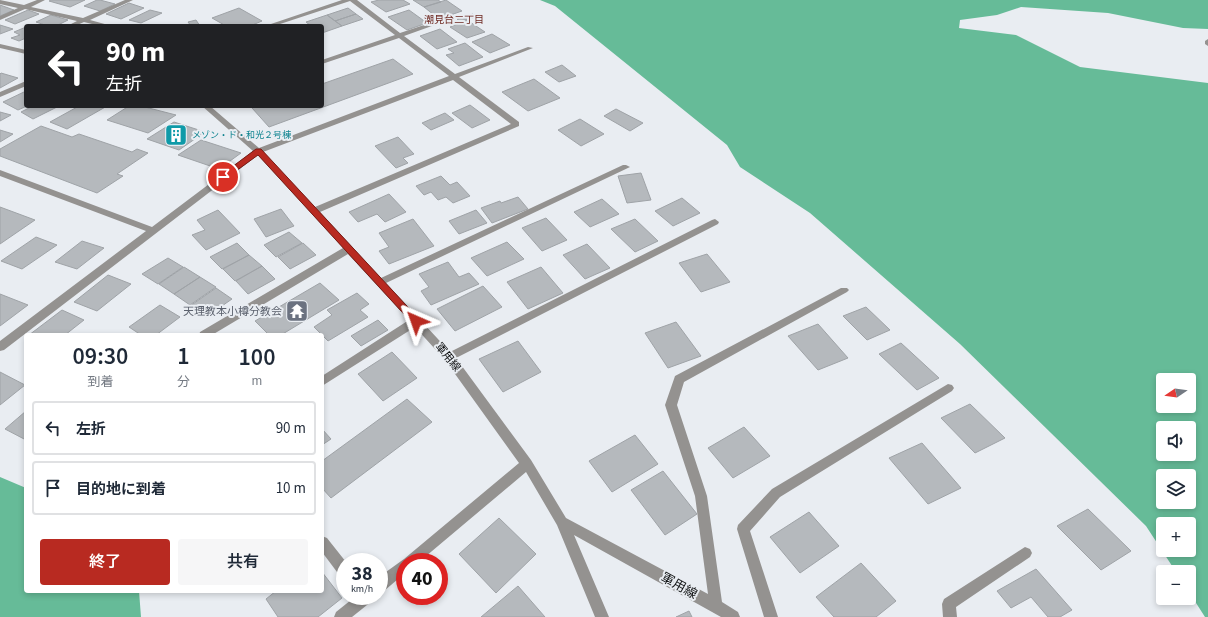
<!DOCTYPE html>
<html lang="ja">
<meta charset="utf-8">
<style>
body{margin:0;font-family:"Source Sans 3","Noto Sans JP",sans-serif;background:#f6f6f7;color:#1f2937;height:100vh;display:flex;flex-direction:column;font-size:15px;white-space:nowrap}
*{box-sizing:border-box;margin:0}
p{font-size:13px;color:#747a83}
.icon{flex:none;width:22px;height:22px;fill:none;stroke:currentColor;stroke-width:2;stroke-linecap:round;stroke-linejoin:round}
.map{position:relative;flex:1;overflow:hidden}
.sheet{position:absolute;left:24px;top:333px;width:300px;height:260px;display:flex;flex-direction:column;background:#fff;border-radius:4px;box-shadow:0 2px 6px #0003}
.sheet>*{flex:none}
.guide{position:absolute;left:24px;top:24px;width:300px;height:84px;border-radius:4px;box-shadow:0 2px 6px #0003;background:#202124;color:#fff;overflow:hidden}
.needle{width:26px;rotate:257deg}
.buttons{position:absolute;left:1156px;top:373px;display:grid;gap:8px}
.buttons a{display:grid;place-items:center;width:40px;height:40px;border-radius:4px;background:#fff;box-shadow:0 2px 6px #0003;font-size:20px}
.speed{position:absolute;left:336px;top:553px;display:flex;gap:8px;font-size:20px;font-weight:700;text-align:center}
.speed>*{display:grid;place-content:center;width:52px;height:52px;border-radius:50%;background:#fff;box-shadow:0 2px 6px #0003;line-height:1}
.speed small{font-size:10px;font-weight:400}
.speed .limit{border:6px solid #d22;background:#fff;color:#111}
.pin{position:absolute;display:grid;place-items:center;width:34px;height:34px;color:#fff;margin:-17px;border:2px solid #fff;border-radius:50%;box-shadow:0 1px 4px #0007}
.me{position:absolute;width:44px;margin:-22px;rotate:317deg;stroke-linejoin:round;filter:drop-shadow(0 0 3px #0008)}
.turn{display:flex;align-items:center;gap:14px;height:84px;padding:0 16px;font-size:18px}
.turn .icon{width:52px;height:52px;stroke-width:2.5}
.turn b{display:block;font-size:28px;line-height:34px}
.eta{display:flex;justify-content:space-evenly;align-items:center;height:68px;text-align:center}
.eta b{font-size:24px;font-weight:600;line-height:28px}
.action{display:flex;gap:8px;margin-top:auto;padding:8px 16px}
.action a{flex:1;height:46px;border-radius:4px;background:#b82a21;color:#fff;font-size:16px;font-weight:600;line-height:46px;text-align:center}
.action a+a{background:#f6f6f7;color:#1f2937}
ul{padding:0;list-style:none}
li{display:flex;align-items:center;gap:12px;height:54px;margin:0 8px 6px;padding:0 8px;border:2px solid #e0e1e3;border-radius:4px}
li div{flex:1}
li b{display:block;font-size:15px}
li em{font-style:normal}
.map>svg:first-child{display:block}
.forest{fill:#66bb98;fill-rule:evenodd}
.building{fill:#b5b9bd;stroke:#9fa3a7}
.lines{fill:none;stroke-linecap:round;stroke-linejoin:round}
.minor{fill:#949290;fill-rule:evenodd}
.route{fill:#b82a21;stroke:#781b15}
.labels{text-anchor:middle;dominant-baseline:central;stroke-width:4;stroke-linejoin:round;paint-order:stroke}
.far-culture-label{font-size:9px;fill:#0d838f;stroke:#e9edf2;text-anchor:start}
.far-neighbourhood-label{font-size:10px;fill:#6e2922;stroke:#e9edf2}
.worship-label{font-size:11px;fill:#5b616d;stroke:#e9edf2;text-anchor:end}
.street-label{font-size:11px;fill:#111314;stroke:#e9edf2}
.near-street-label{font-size:13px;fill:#111314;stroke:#e9edf2}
</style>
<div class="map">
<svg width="1208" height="617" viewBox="0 0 1208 617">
<rect width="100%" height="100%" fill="#e9edf2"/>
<path class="forest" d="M540 0H1208V29L1183 28 1108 13 1021 7 997 15 960 20 959 28 1016 35 1080 67 1208 83V617H1205L1189 592V572H1176L1146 526 960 344 810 213 740 167 727 145 555 6ZM1163 380H1189V406H1163ZM1163 428H1189V454H1163ZM1163 476H1189V502H1163ZM1163 524H1189V550H1163Z
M0 477 26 488V591H139L141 617H0Z"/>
<path class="building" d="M51 0H85L70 7 49 1Z
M97 0H100L115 4 100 11 84 6Z
M379 0H403L410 4 386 12 371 2Z
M413 0H438L441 2 424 7Z
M446 0 462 11 439 19 424 7Z
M129 3 144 8 121 19 106 14Z
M0 5 14 10 0 16Z
M239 8 262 21 250 26H226L212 18Z
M348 8 356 14 335 21 327 15Z
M28 10 39 14 15 24 5 20Z
M150 10 162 13 141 23 129 20Z
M409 10 427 23 407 30 388 17Z
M356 14 363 19 342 26 335 21Z
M473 14 476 17 460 21 457 19Z
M51 15 68 20 56 26H48L36 22Z
M327 15 342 26 322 33V26H311L306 22Z
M196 20 200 26H191L188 22Z
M467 20 485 32 467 38 450 27Z
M0 25 13 29 0 34Z
M26 27V38L19 41 11 38 20 35 14 32Z
M440 29 457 42 437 49 420 36Z
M492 34 510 45 490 53 472 42Z
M465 43 483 57 459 66 446 55 454 53 448 49Z
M393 59 413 74 269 127 252 108 259 106H322V84Z
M562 65 576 76 559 82 545 72Z
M1 73 18 78 0 88V74Z
M534 79 560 98 528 111 502 92Z
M26 91V106H27L18 110 3 102Z
M470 105 490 120 472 128 452 113Z
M33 106H59L33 119 21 112Z
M79 106H107L67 129 50 122Z
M129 106H141L176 115 148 133 107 120Z
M616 109 643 123 630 131 604 116Z
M0 112 11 115 0 121Z
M445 113 454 120 431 130 422 123Z
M580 119 604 134 581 146 558 130Z
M174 122 205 132 179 150 147 139Z
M41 126 72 137 79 134 132 152 137 149 148 153 117 174 123 176 97 193 0 156V149Z
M0 130 13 134 0 142Z
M398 137 414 154 403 158 408 163 396 168 375 146Z
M201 140 241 153 219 169 178 155Z
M641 173 651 200 627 203 618 176Z
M441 176 450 185 457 182 470 196 453 203 446 197 438 200 431 192 424 195 416 186Z
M389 194 406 212 385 222 377 214 358 222 349 212Z
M518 197 528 209 492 223 481 208 500 201 501 203Z
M682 198 700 213 673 226 655 211Z
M602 199 619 214 590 227 574 212Z
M0 207 35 220 0 244Z
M281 209 294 226 266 237 254 219Z
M218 210 240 233 206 250 192 235 205 230 197 220Z
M476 210 487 223 459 234 449 221Z
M546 218 567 240 542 251 522 228Z
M413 219 434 246 389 264 379 251 389 247 379 233Z
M635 219 658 241 635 252 611 229Z
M289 232 302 243 276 257 264 245Z
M36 237 57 245 22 269 1 261Z
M82 241 104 248 77 269 55 262Z
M507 242 524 259 487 276 471 258Z
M237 243 249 255 222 269 210 257Z
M303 243 316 255 290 269 278 257Z
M587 244 610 268 585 279 563 255Z
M707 254 730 282 701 292 679 263Z
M249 255 262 266 235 281 223 269Z
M168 258 183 267 158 284 142 274Z
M448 262 459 277 469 273 479 284 431 305 421 291 429 287 419 274Z
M262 266 275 279 248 294 236 281Z
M184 267 200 277 174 294 159 284Z
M541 267 563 293 528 309 507 282Z
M108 275 131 284 97 311 74 302Z
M200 277 216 287 190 305 174 294Z
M320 283 339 300 281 335H269L255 321Z
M483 286 502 307 455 331 437 309Z
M216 288 232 299 206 317 190 306Z
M357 293 369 304 360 310 368 317 328 341 314 327 332 315 327 310Z
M0 294 28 305 0 326Z
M160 305 180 317 156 335H141L129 327Z
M866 307 890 330 867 340 843 316Z
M62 310 84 320 65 335H29Z
M378 320 388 330 361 346 351 336Z
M676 322 701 356 668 368 645 333Z
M818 324 848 358 818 370 788 336Z
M518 341 541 372 503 392 479 359Z
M901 343 939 378 917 390 879 354Z
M392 352 417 378 383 401 358 374Z
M0 372 25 385 0 405Z
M407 399 432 422 331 498 322 488V461Z
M970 404 1005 438 975 453 941 418Z
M26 411V440L5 429Z
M744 427 770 456 733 478 708 448Z
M322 429 331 439 322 445Z
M635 435 658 464 612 492 589 461Z
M922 443 961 488 928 504 889 458Z
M663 471 697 514 665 535 631 490Z
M1088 509 1131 551 1101 570 1057 526Z
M809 512 839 546 800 573 770 537Z
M499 518 536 554 496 593 459 554Z
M861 563 896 601 876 617H834L816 597Z
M1036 569 1072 610 1060 617H1048L1031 597 1011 608 997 591Z
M322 572 342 598 318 617H278L266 599 276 591H322Z
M518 586 545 617H481Z
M689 611 692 617H676Z"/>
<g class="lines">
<path class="minor" d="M0 0 24 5 37 0H45L31 7 83 18 125 0H133L90 20 112 26H100L84 22 75 26H67L77 21 25 9 0 20V16L18 8 0 4Z
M342 0H357L400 33 439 20H443V22L404 36 455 74 528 47 533 48 459 77 519 122V126L320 212 381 278 623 165H626L630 167 386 283 450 352 712 220 715 219 719 222 718 224 456 358 531 460 566 518 708 594 695 496 665 405 674 379 675 376 841 288H847L849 290 847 292 684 382 677 405 707 496 722 602 738 612 740 617H721L574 535 609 617H595L557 525 526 472 419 562H405V573L384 591 379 593V577L404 559 519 463 445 360 415 327 322 386V376L409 320 348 254 212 335H199L200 332 343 248 258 155 4 350 0 351V341L146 231 0 176V170L152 227 253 151 202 106H210L259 148 449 76 399 38 322 64V60L395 35 350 1 274 26H265ZM453 80 511 124 315 207 263 152Z
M1208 39V46L1205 44V41Z
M0 44 26 50V54L0 48Z
M26 81V86L0 97V92Z
M948 384 952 385 954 388 952 391 780 497 750 531 778 617H764L737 529 738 525 772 489Z
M322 536 327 538 346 562 345 577 340 576 322 552Z
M1025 547 1030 549 1032 553 1030 557 956 607 957 617H943L942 604 944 599Z
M356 596H374L372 601 352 617H334L336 612Z"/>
</g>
<path class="route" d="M256 149H261L419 319 421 321 419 324H413L258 155 225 179H220V176Z"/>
<defs>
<g id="building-square" transform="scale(1.15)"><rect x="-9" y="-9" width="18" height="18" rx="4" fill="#0f9aa8" stroke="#e9edf2"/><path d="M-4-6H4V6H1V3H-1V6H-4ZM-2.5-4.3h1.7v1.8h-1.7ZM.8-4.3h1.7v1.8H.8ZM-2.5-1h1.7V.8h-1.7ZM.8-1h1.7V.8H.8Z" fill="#fff"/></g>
<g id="temple-square" transform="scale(1.15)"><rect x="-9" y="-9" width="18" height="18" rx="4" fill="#6b7280" stroke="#e9edf2"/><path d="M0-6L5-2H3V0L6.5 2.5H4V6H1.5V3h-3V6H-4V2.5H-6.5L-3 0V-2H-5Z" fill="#fff"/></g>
</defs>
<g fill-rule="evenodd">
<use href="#building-square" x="176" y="135"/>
<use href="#temple-square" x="297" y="311"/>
</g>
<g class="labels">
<g class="far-culture-label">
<text x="192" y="135">メゾン・ド・和光２号棟</text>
</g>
<g class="far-neighbourhood-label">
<text x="454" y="20">潮見台二丁目</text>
</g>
<g class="worship-label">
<text x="282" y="311">天理教本小樽分教会</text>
</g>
<g class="street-label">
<text transform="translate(448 357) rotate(51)">軍用線</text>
</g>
<g class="near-street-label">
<text transform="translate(679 586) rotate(29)">軍用線</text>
</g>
</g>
</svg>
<div class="buttons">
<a><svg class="needle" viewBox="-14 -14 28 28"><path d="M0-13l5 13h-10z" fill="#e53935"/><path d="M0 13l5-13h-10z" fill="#747a83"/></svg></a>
<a><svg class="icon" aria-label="sound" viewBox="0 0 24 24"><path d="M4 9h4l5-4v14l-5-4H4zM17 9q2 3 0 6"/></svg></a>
<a><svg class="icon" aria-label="layers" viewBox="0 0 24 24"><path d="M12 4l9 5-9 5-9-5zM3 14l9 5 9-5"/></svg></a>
<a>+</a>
<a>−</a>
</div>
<div class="speed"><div>38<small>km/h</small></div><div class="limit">40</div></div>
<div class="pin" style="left:223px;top:177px;background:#d93025"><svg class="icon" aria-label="arrive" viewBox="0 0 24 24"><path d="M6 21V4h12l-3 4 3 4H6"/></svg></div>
<svg class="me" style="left:416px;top:321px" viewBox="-20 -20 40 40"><path d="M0-17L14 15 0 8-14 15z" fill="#b82a21" stroke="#fff" stroke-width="4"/></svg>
<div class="guide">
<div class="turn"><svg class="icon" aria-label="left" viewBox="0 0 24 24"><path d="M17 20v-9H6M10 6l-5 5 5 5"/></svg><div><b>90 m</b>左折</div></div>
</div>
<section class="sheet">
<div class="eta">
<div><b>09:30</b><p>到着</p></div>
<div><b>1</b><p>分</p></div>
<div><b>100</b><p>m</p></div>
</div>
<ul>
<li><svg class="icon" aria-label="left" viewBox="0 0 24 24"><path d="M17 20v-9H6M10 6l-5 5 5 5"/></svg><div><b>左折</b></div><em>90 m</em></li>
<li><svg class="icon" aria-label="arrive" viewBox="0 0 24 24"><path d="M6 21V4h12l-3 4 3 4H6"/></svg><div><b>目的地に到着</b></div><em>10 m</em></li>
</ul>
<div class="action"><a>終了</a><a>共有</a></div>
</section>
</div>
